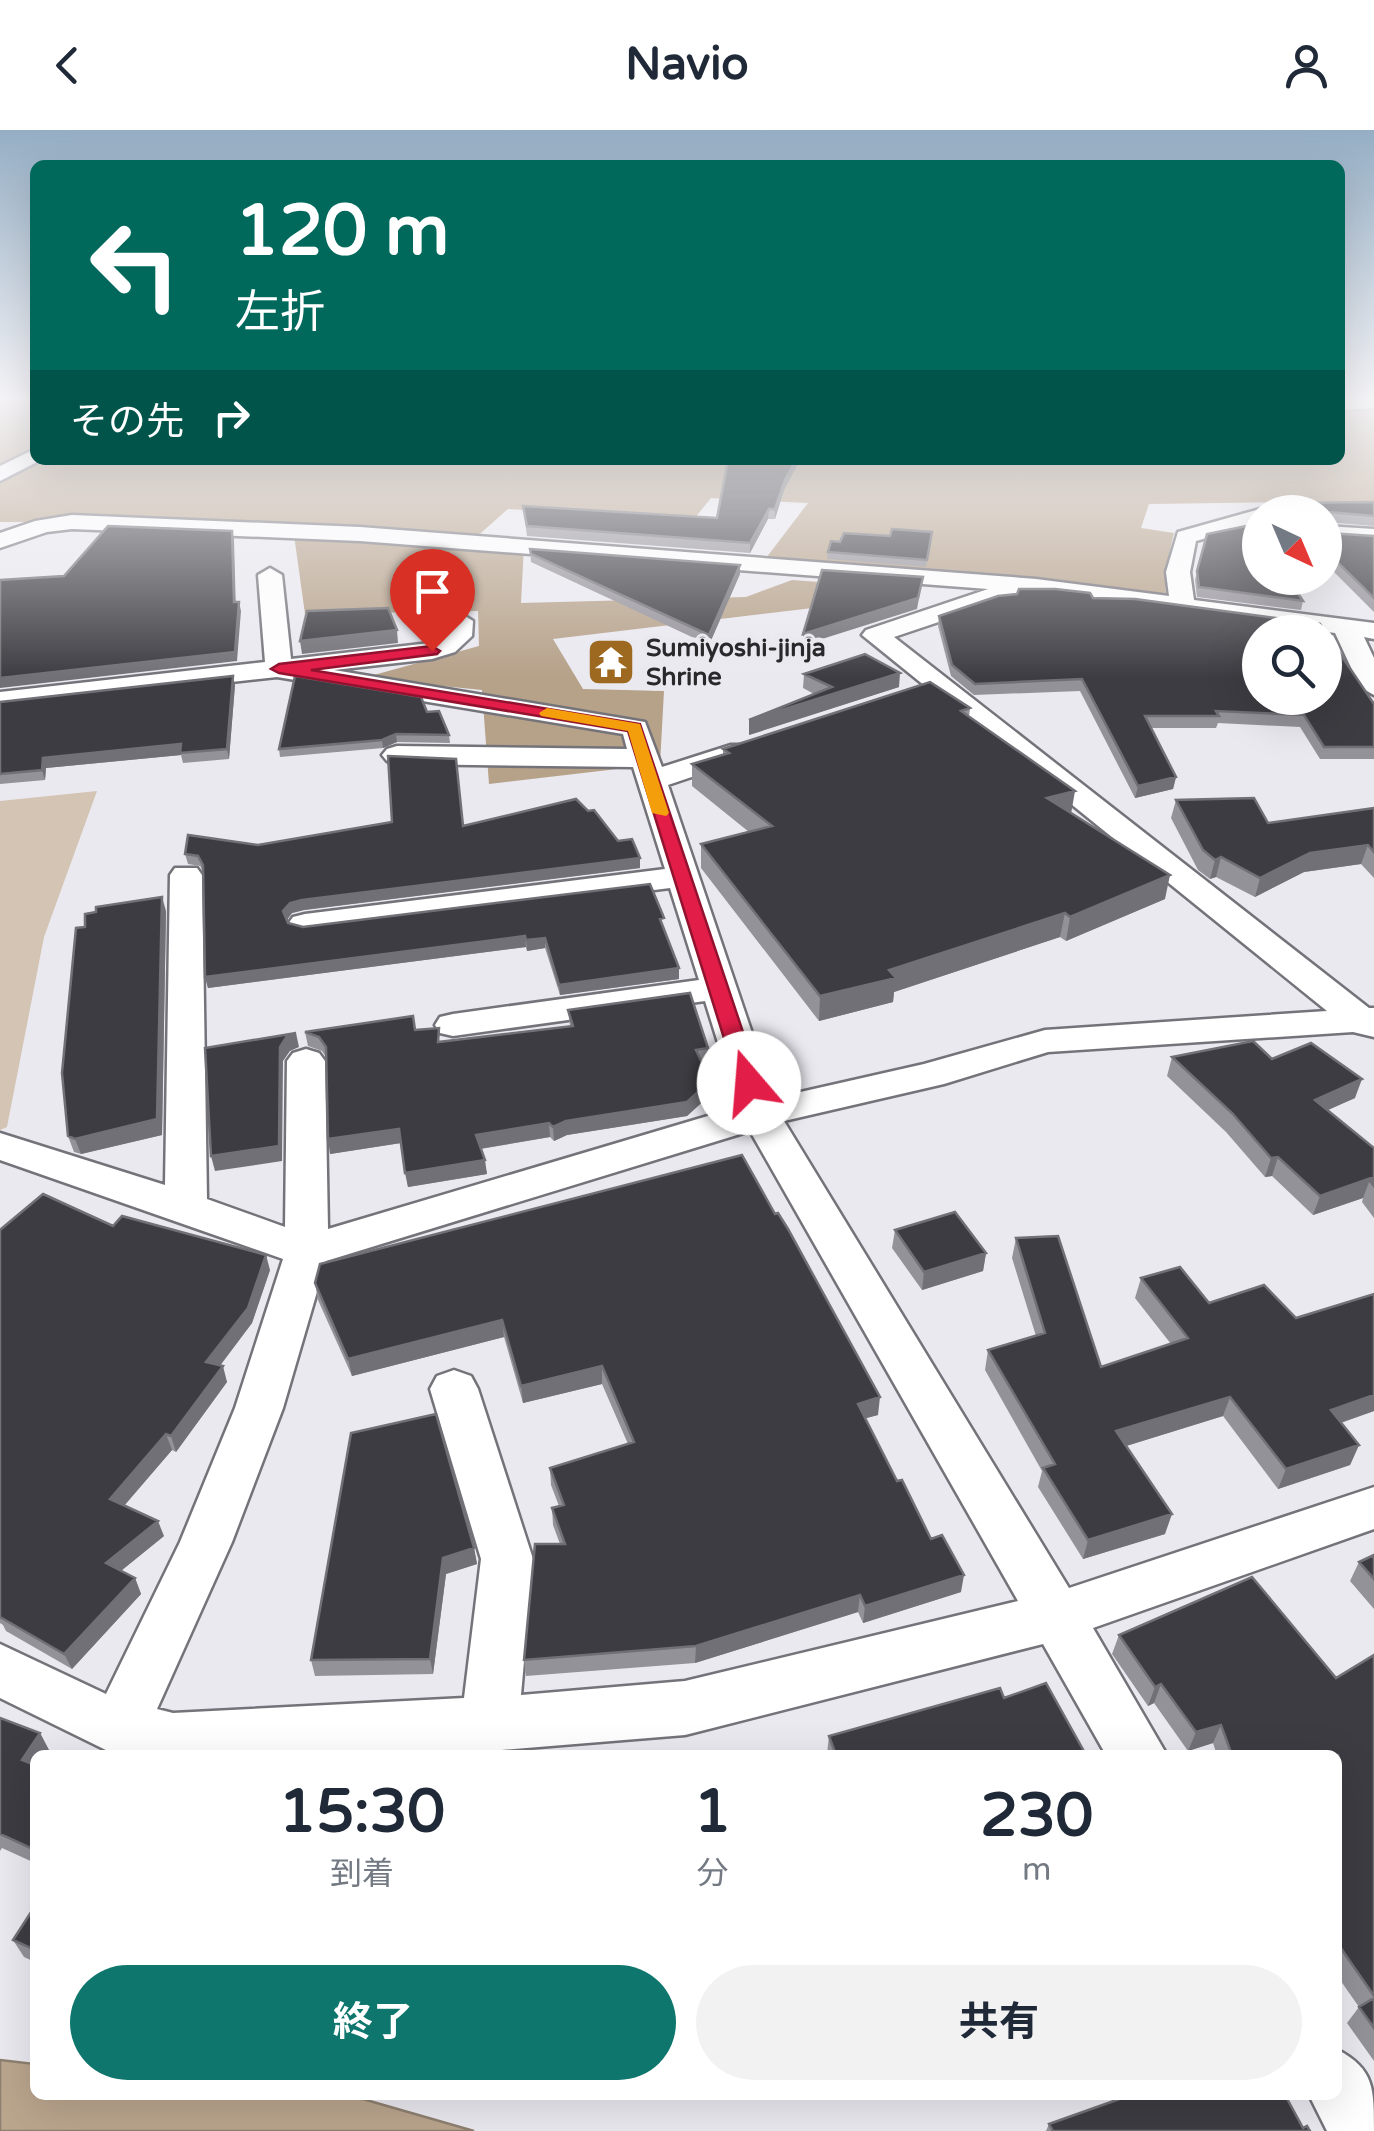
<!DOCTYPE html>
<html lang="ja">
<meta charset="utf-8">
<style>
body{margin:0;font-family:"Varela Round","Noto Sans JP",sans-serif;background:#f2f2f3;color:#1f2937;height:100vh;display:flex;flex-direction:column;font-size:38px;white-space:nowrap}
*{box-sizing:border-box;margin:0}
p{font-size:32px;color:#747a83}
.icon{flex:none;width:55px;height:55px;fill:none;stroke:currentColor;stroke-width:2;stroke-linecap:round;stroke-linejoin:round}
.map{position:relative;flex:1;overflow:hidden}
.drawer{position:absolute;left:30px;top:1620px;width:1312px;height:350px;display:flex;flex-direction:column;background:#fff;border-radius:15px;box-shadow:0 10px 40px #0002}
.drawer>*{flex:none}
.top-card{position:absolute;left:30px;top:30px;width:1315px;height:305px;border-radius:15px;box-shadow:0 10px 40px #0002;background:#00695c;color:#fff;overflow:hidden}
.needle{width:65px;rotate:136deg}
.buttons{position:absolute;left:1242px;top:365px;display:grid;gap:20px}
.buttons a{display:grid;place-items:center;width:100px;height:100px;border-radius:50%;background:#fff;box-shadow:0 10px 40px #0002;font-size:50px}
.pin{position:absolute;display:grid;place-items:center;width:85px;height:85px;color:#fff;margin:-102px -42px;border-radius:50% 50% 50% 0;rotate:-45deg;box-shadow:0 0 10px #0007}
.pin .icon{rotate:45deg}
.me{position:absolute;width:110px;margin:-55px;rotate:342deg;stroke-linejoin:round;filter:drop-shadow(0 0 8px #0008)}
.turn{display:flex;align-items:center;gap:35px;height:210px;padding:0 40px;font-size:45px}
.turn .icon{width:130px;height:130px;stroke-width:2.5}
.turn b{display:block;font-size:70px;line-height:85px}
.then{display:flex;align-items:center;height:95px;padding:0 40px;background:#0003;gap:20px;font-size:38px}
.eta{display:flex;justify-content:space-evenly;align-items:center;height:170px;text-align:center}
.eta b{font-size:60px;font-weight:700;line-height:70px}
.action{display:flex;gap:20px;margin-top:auto;padding:20px 40px}
.action a{flex:1;height:115px;border-radius:60px;background:#0f766e;color:#fff;font-size:40px;font-weight:700;line-height:115px;text-align:center}
.action a+a{background:#f2f2f3;color:#1f2937}
header{display:flex;justify-content:space-between;align-items:center;height:130px;padding:0 40px;background:#fff;font-size:45px;font-weight:700}
.map>svg:first-child{display:block}
.green{fill:#d4c4b3}
.forest{fill:#b6a189}
.water{fill:#baa58d;stroke:#8e8070;stroke-width:2.5}
.lines{fill:none;stroke-linecap:round;stroke-linejoin:round}
.street-casing{stroke:#74737a;stroke-width:5}
.street{fill:#fff;fill-rule:evenodd}
.wall{fill:#949299}
.shaded-wall{fill:#717076}
.building{fill:#3d3c42;stroke:#717076;stroke-width:2.5;fill-rule:evenodd}
.route{fill:#e11d48;stroke:#92132f;stroke-width:2.5}
.slow{fill:#f59e0b}
.labels{text-anchor:middle;dominant-baseline:central;stroke-width:10;stroke-linejoin:round;paint-order:stroke}
.far-poi-label{font-size:25px;font-weight:bold;fill:#29292b;stroke:#eae9f0;text-anchor:start}
</style>
<header><svg class="icon" aria-label="back" viewBox="0 0 24 24"><path d="M15 5l-7 7 7 7"/></svg>Navio<svg class="icon" aria-label="person" viewBox="0 0 24 24"><circle cx="12" cy="8" r="4"/><path d="M4 21q1-7 8-7t8 7"/></svg></header>
<div class="map">
<svg width="1374" height="2001" viewBox="0 0 1374 2001">
<rect width="100%" height="100%" fill="#eae9f0"/>
<path class="green" d="M97 661 44 807 7 997 0 1000V671Z"/>
<path class="forest" d="M0 268H35V330H1340V268H1374V371L1149 374 1141 398 1174 403 1165 440 1166 468 763 432 808 373 711 368 694 389 508 379 474 409 524 416 521 473 746 467 792 450 914 459 897 468 553 509 583 559 664 561 660 634 489 654 482 560 363 548 479 516 478 481 305 484 293 398 157 392H0Z"/>
<path class="water" d="M0 1930 35 1934V1965H349L474 2001H0Z"/>
<g class="lines">
<g class="street-casing">
<path id="street" d="M1340 268H1374V278L1340 280Z
M35 319V330H41L0 351V336Z
M1260 379 1269 382H1260V393L1196 411 1190 442 1194 470 1374 493V509L1364 507 1374 528V565L1360 557 1335 503 1036 463 1019 462 1016 466 894 507 1369 878H1374V907L1353 902 1048 922 944 954 784 991 1069 1458 1374 1357V1399L1093 1498 1167 1625H1106L1043 1514 685 1605 490 1621 413 1625H116L0 1568V1514L106 1564 180 1412 235 1278 283 1129 0 1030V1003L165 1055 170 745 175 738H197L202 745 207 1069 285 1097 287 931 293 923 306 919 319 923 325 931 328 1099 738 977 705 871 453 906 440 903 435 895 440 887 453 884 699 850 670 758 305 804 293 801 288 794 293 787 305 784 665 739 633 637 397 634 387 631 382 625 387 619 397 616 627 619 623 604 277 547 0 578V562L265 532 258 445 270 438 282 445 291 529 430 513 446 504 451 486 460 483 473 491 472 506 455 522 432 529 334 540 645 592 662 637 731 615H751L755 621 751 627 668 655 774 968 924 934 1045 900 1327 881 862 505 866 500 988 459 360 411 72 399 47 402 0 418V403L35 391 72 385 360 397 1036 449 1169 466 1166 442 1178 402ZM750 1001 1018 1471 685 1551 521 1565 533 1429 478 1259 471 1246 454 1240 437 1246 430 1259 481 1429 464 1568 173 1583 157 1579 232 1412 283 1278 326 1131Z
M1325 396 1374 399V413L1325 410Z
M1338 1920C1374 1939 1374 1958 1374 2001H1327L1309 1965H1338Z"/>
</g>
<use href="#street" class="street"/>
</g>
<path class="wall" d="M728 330H800L784 360 775 389H768L750 423 527 406 523 376 717 388Z
M1374 372V396L1325 392V382H1275L1277 373Z
M1325 401 1328 403 1374 406V482L1325 433Z
M1207 404 1303 471 1301 480 1197 467 1195 450Z
M932 409 926 437 827 429 828 422 840 412Z
M530 419 740 435V444L709 515 531 432Z
M1093 468 1374 574V629H1320L1300 597 1218 593 1216 598H1151L1176 647 1173 659 1135 668 1080 561 974 565 951 546 938 496 939 486Z
M804 544 899 557 749 605 814 564 803 558Z
M235 555 229 629 183 633 181 625 46 638 45 650 0 654V572Z
M970 578 969 586 1071 683 1165 769 1066 811 1060 807 894 862 893 872 819 891 701 738V714L749 702 692 656V634L723 625V619Z
M427 582 449 605 450 613 397 612 383 618 280 627 279 619Z
M1176 670 1268 693 1374 678V748L1361 734 1304 742 1255 767 1216 747 1210 749 1198 740 1171 688Z
M588 681 618 711 640 728V738L304 780 292 783 287 790 288 793 303 797 664 799 679 838V849L560 865 545 818 527 821 526 817 208 858 205 847 203 741 200 736 188 734 185 724 258 715 463 696Z
M166 781 162 1005 81 1024 74 1022 68 1006Z
M568 880 708 918V932L702 933 710 951V965L687 986 567 1005 554 1011 550 1007 481 1019 487 1044 408 1057 401 1013 330 1024 326 927 322 921 308 916 305 902 415 900 440 912 570 896Z
M1172 927 1272 929 1355 968 1327 980 1374 1018V1088L1362 1072 1363 1068 1313 1085 1272 1046 1265 1047 1226 1002 1167 946Z
M0 1100 270 1140 252 1193 220 1236 227 1252 176 1322 172 1320 124 1376 164 1406 121 1441 135 1448 141 1464 72 1539 6 1501 3 1495 0 1493Z
M895 1100 986 1123 983 1141 922 1160 892 1118Z
M1016 1108 1101 1237 1171 1214 1135 1168 1141 1148 1209 1173 1296 1188 1374 1164V1281L1341 1293 1359 1315 1350 1335 1278 1359 1223 1286 1126 1316 1165 1404 1083 1429 1038 1357 1042 1341 985 1240 988 1220 1036 1206 1012 1128Z
M320 1134 878 1285 865 1288 897 1351 961 1462 863 1493 858 1482 695 1533 526 1546 524 1530 560 1414 553 1395 552 1378 559 1376 551 1355 550 1338 628 1314 602 1254 523 1273 504 1207 352 1246 318 1170 315 1153Z
M474 1418 477 1434 446 1444 433 1544 315 1546 311 1530Z
M1374 1425V1479L1350 1451 1359 1432Z
M1119 1505 1336 1548 1374 1525V1931L1347 1893 1359 1877 1338 1847V1625H1217L1213 1613 1188 1621 1154 1573 1148 1576 1112 1524Z
M1004 1568 1086 1625 827 1624 829 1606Z
M0 1588 40 1603 50 1622 48 1625H35V1733L2 1718 0 1721Z
M35 1776V1832L24 1827 13 1810Z
M1111 1965H1285L1303 1998 1310 2001H1046L1049 1994 1114 1971Z"/>
<path class="shaded-wall" d="M796 330H800L784 360 775 389V379L785 350Z
M769 379 768 389 750 423V413Z
M232 401 234 410 236 482 234 472Z
M740 435V444L709 515V505Z
M923 447 917 479 803 515V504Z
M239 472 241 481 237 531 0 558V548Z
M397 500 398 513 302 524 300 511Z
M900 543 899 557 749 605V590Z
M233 546 235 555 229 629 227 619Z
M396 604 397 612 383 618 382 610Z
M181 614V625L46 638 45 650 42 640 43 628Z
M1176 647 1173 659 1135 668 1138 656Z
M1075 661 1071 684 1047 668Z
M1368 715 1361 734 1304 742 1255 767 1260 748 1310 723Z
M1221 727 1216 747 1210 749 1215 730Z
M640 728V738L304 780 292 783 285 792 283 781 290 773 302 770Z
M1170 745 1165 769 1066 811 1070 787Z
M162 767 166 781 162 1005 81 1024 75 1009Z
M1065 783 1060 807 894 862 893 872 819 891 820 866 889 840Z
M525 806 526 817 208 858 205 847Z
M545 808V818L527 821 526 810Z
M679 838V849L560 865 559 855Z
M296 903 299 917 290 921 283 931 282 1031 215 1041 211 1026 287 906Z
M1362 949 1355 968 1308 989 1315 970Z
M710 951V965L687 986 567 1005 554 1011 553 997 566 991Z
M549 993 550 1007 478 1019 476 1005Z
M399 999 401 1013 330 1024 328 1009Z
M1278 1027 1272 1046 1265 1047 1271 1028Z
M485 1030 487 1044 408 1057 405 1043Z
M1374 1047V1058L1369 1052 1363 1068 1313 1085 1320 1066Z
M986 1123 983 1141 922 1160 924 1142Z
M266 1125 270 1140 252 1193 211 1247 206 1232Z
M502 1190 504 1207 352 1246 348 1229Z
M223 1236 227 1252 176 1322 171 1306Z
M602 1236V1254L523 1273 521 1256Z
M1374 1265V1281L1322 1299 1331 1280Z
M880 1267 878 1285 856 1291 858 1274Z
M1230 1267 1223 1286 1110 1321 1116 1301Z
M166 1304 172 1320 116 1385 110 1369Z
M1359 1315 1350 1335 1278 1359 1286 1339Z
M1172 1384 1165 1404 1083 1429 1088 1410Z
M158 1391 164 1406 112 1448 106 1433Z
M474 1418 477 1434 446 1444 433 1544 430 1529 443 1428Z
M964 1445 961 1462 863 1493 865 1476Z
M135 1448 141 1464 72 1539 64 1524Z
M860 1465 858 1482 695 1533 696 1516Z
M1161 1554 1154 1573 1148 1576 1155 1557Z
M1221 1595 1213 1613 1188 1621 1196 1602Z
M40 1603 50 1622 48 1625H35V1645L22 1630Z"/>
<path class="building" d="M728 330H796L785 350 775 379H769L750 413 527 396 523 376 717 388Z
M1374 372V386L1328 382 1325 385V382H1287L1277 373Z
M1252 395 1260 406V448H1288L1303 471 1199 457 1197 441 1207 404Z
M108 396 232 401 234 472H239L235 522 0 548V450L64 446Z
M892 399 932 402 927 430 828 422 831 411 840 412 844 403 890 406Z
M1325 401 1328 403 1374 406V468L1325 420Z
M530 419 740 435 709 505 531 424Z
M822 440 923 447 918 468 803 504Z
M1019 459H1055L1090 463 1093 468 1135 469 1320 494 1374 574V617H1324L1304 585 1216 581 1219 586H1145L1176 647 1138 656 1082 549 975 554 952 535 939 486 998 466 1017 464ZM1260 502H1325V568H1260Z
M388 478 397 500 300 511 307 481Z
M865 524 900 543 749 590 832 557 804 544Z
M233 546 227 619 180 623 181 614 43 628 42 640 0 644V572Z
M295 546 421 567 427 582 439 581 449 605 396 604 382 610 279 619Z
M930 552 970 578 961 581 1075 661 1047 668 1170 745 1070 787 1065 783 889 840 896 848 820 866 701 714 772 696 692 634 729 623 723 619Z
M388 626 456 629 463 696 576 669 588 681 594 680 618 711 632 709 640 728 302 770 290 773 283 781 288 793 303 797 650 754 664 788 660 789 679 838 559 855 545 808 526 810 525 806 205 847 203 735 198 726 185 724 188 705 258 715 392 692Z
M1254 668 1268 693 1374 678V722L1368 715 1310 723 1260 748 1221 727 1215 730 1203 720 1176 670Z
M162 767 157 989 75 1009 68 1006 62 943 76 798 85 797V784L96 782V777Z
M690 863 708 918 696 920 710 951 687 972 566 991 553 997 549 993 476 1005 485 1030 405 1043 399 999 328 1009 326 917 319 907 305 902 413 886 415 900 439 898 438 912 573 896 568 880Z
M296 903 287 906 280 917 279 1016 211 1026 205 918Z
M1253 911 1272 929 1311 913 1362 949 1315 970 1374 1018V1047L1320 1066 1278 1027 1271 1028 1232 983 1172 927Z
M742 1025 775 1084 778 1083 788 1099 880 1267 858 1274 897 1351 902 1350 931 1409 942 1405 964 1445 865 1476 860 1465 696 1516 524 1530 535 1414H565L552 1378 564 1375 550 1338 634 1312 602 1236 521 1256 502 1190 348 1229 315 1153 320 1134Z
M43 1064 113 1096 122 1086 266 1125 248 1178 206 1232 223 1236 171 1306 166 1304 110 1369 158 1391 106 1433 135 1448 64 1524 0 1487V1100Z
M955 1082 986 1123 924 1142 895 1100Z
M1058 1106 1101 1237 1188 1208 1141 1148 1180 1137 1209 1173 1264 1155 1296 1188 1374 1164V1265L1331 1280 1359 1315 1286 1339 1230 1267 1116 1301 1172 1384 1088 1410 1043 1338 1055 1334 988 1220 1045 1203 1016 1108Z
M436 1284 474 1418 443 1428 430 1529 311 1530 351 1303Z
M1374 1425V1449L1359 1432Z
M1252 1447 1336 1548 1374 1525V1866L1338 1814V1785L1339 1784 1338 1781V1625H1232L1221 1595 1196 1602 1161 1554 1155 1557 1119 1505Z
M1046 1553 1086 1625H836L829 1606 1000 1558 1004 1568Z
M0 1588 40 1603 22 1630 35 1635V1720L0 1704Z
M35 1776V1820L13 1810Z
M1374 1868V1898L1359 1877Z
M1125 1965H1285L1303 1998 1307 1996 1310 2001H1053L1049 1994 1125 1967Z"/>
<linearGradient id="sky" x2="0" y2="1"><stop stop-color="#95aec4"/><stop offset="0.49" stop-color="#f6f5f8"/><stop offset="1" stop-color="#f6f5f8" stop-opacity="0"/></linearGradient>
<rect width="1374" height="548" fill="url(#sky)"/>
<path class="route" d="M432 516 440 521 437 524 311 540 640 594 760 953 757 958H741L738 953 628 601 279 543 271 539 279 534Z"/>
<path class="slow" d="M547 578 640 594 669 683 666 686 652 683 628 601 541 586 539 583Z"/>
<defs>
<g id="temple-square" transform="scale(2.5)"><rect x="-9" y="-9" width="18" height="18" rx="4" fill="#9d6920" stroke="#eae9f0"/><path d="M0-6L5-2H3V0L6.5 2.5H4V6H1.5V3h-3V6H-4V2.5H-6.5L-3 0V-2H-5Z" fill="#fff"/></g>
</defs>
<g fill-rule="evenodd">
<use href="#temple-square" x="611" y="532"/>
</g>
<g class="labels">
<g class="far-poi-label">
<text x="646" y="518">Sumiyoshi-jinja<tspan x="646" dy="29">Shrine</tspan></text>
</g>
</g>
</svg>
<div class="buttons">
<a><svg class="needle" viewBox="-14 -14 28 28"><path d="M0-13l5 13h-10z" fill="#e53935"/><path d="M0 13l5-13h-10z" fill="#747a83"/></svg></a>
<a><svg class="icon" aria-label="search" viewBox="0 0 24 24"><circle cx="10" cy="10" r="6"/><path d="M15 15l6 6"/></svg></a>
</div>
<div class="pin" style="left:432px;top:521px;background:#d93025"><svg class="icon" aria-label="arrive" viewBox="0 0 24 24"><path d="M6 21V4h12l-3 4 3 4H6"/></svg></div>
<svg class="me" style="left:749px;top:953px" viewBox="-20 -20 40 40"><circle r="19" fill="#fff"/><path d="M0-13L10 11 0 6-10 11z" fill="#e11d48"/></svg>
<div class="top-card">
<div class="turn"><svg class="icon" aria-label="left" viewBox="0 0 24 24"><path d="M17 20v-9H6M10 6l-5 5 5 5"/></svg><div><b>120 m</b>左折</div></div>
<div class="then">その先<svg class="icon" aria-label="right" viewBox="0 0 24 24"><path d="M7 20v-9h11M14 6l5 5-5 5"/></svg></div>
</div>
<section class="drawer">
<div class="eta">
<div><b>15:30</b><p>到着</p></div>
<div><b>1</b><p>分</p></div>
<div><b>230</b><p>m</p></div>
</div>
<div class="action"><a>終了</a><a>共有</a></div>
</section>
</div>
